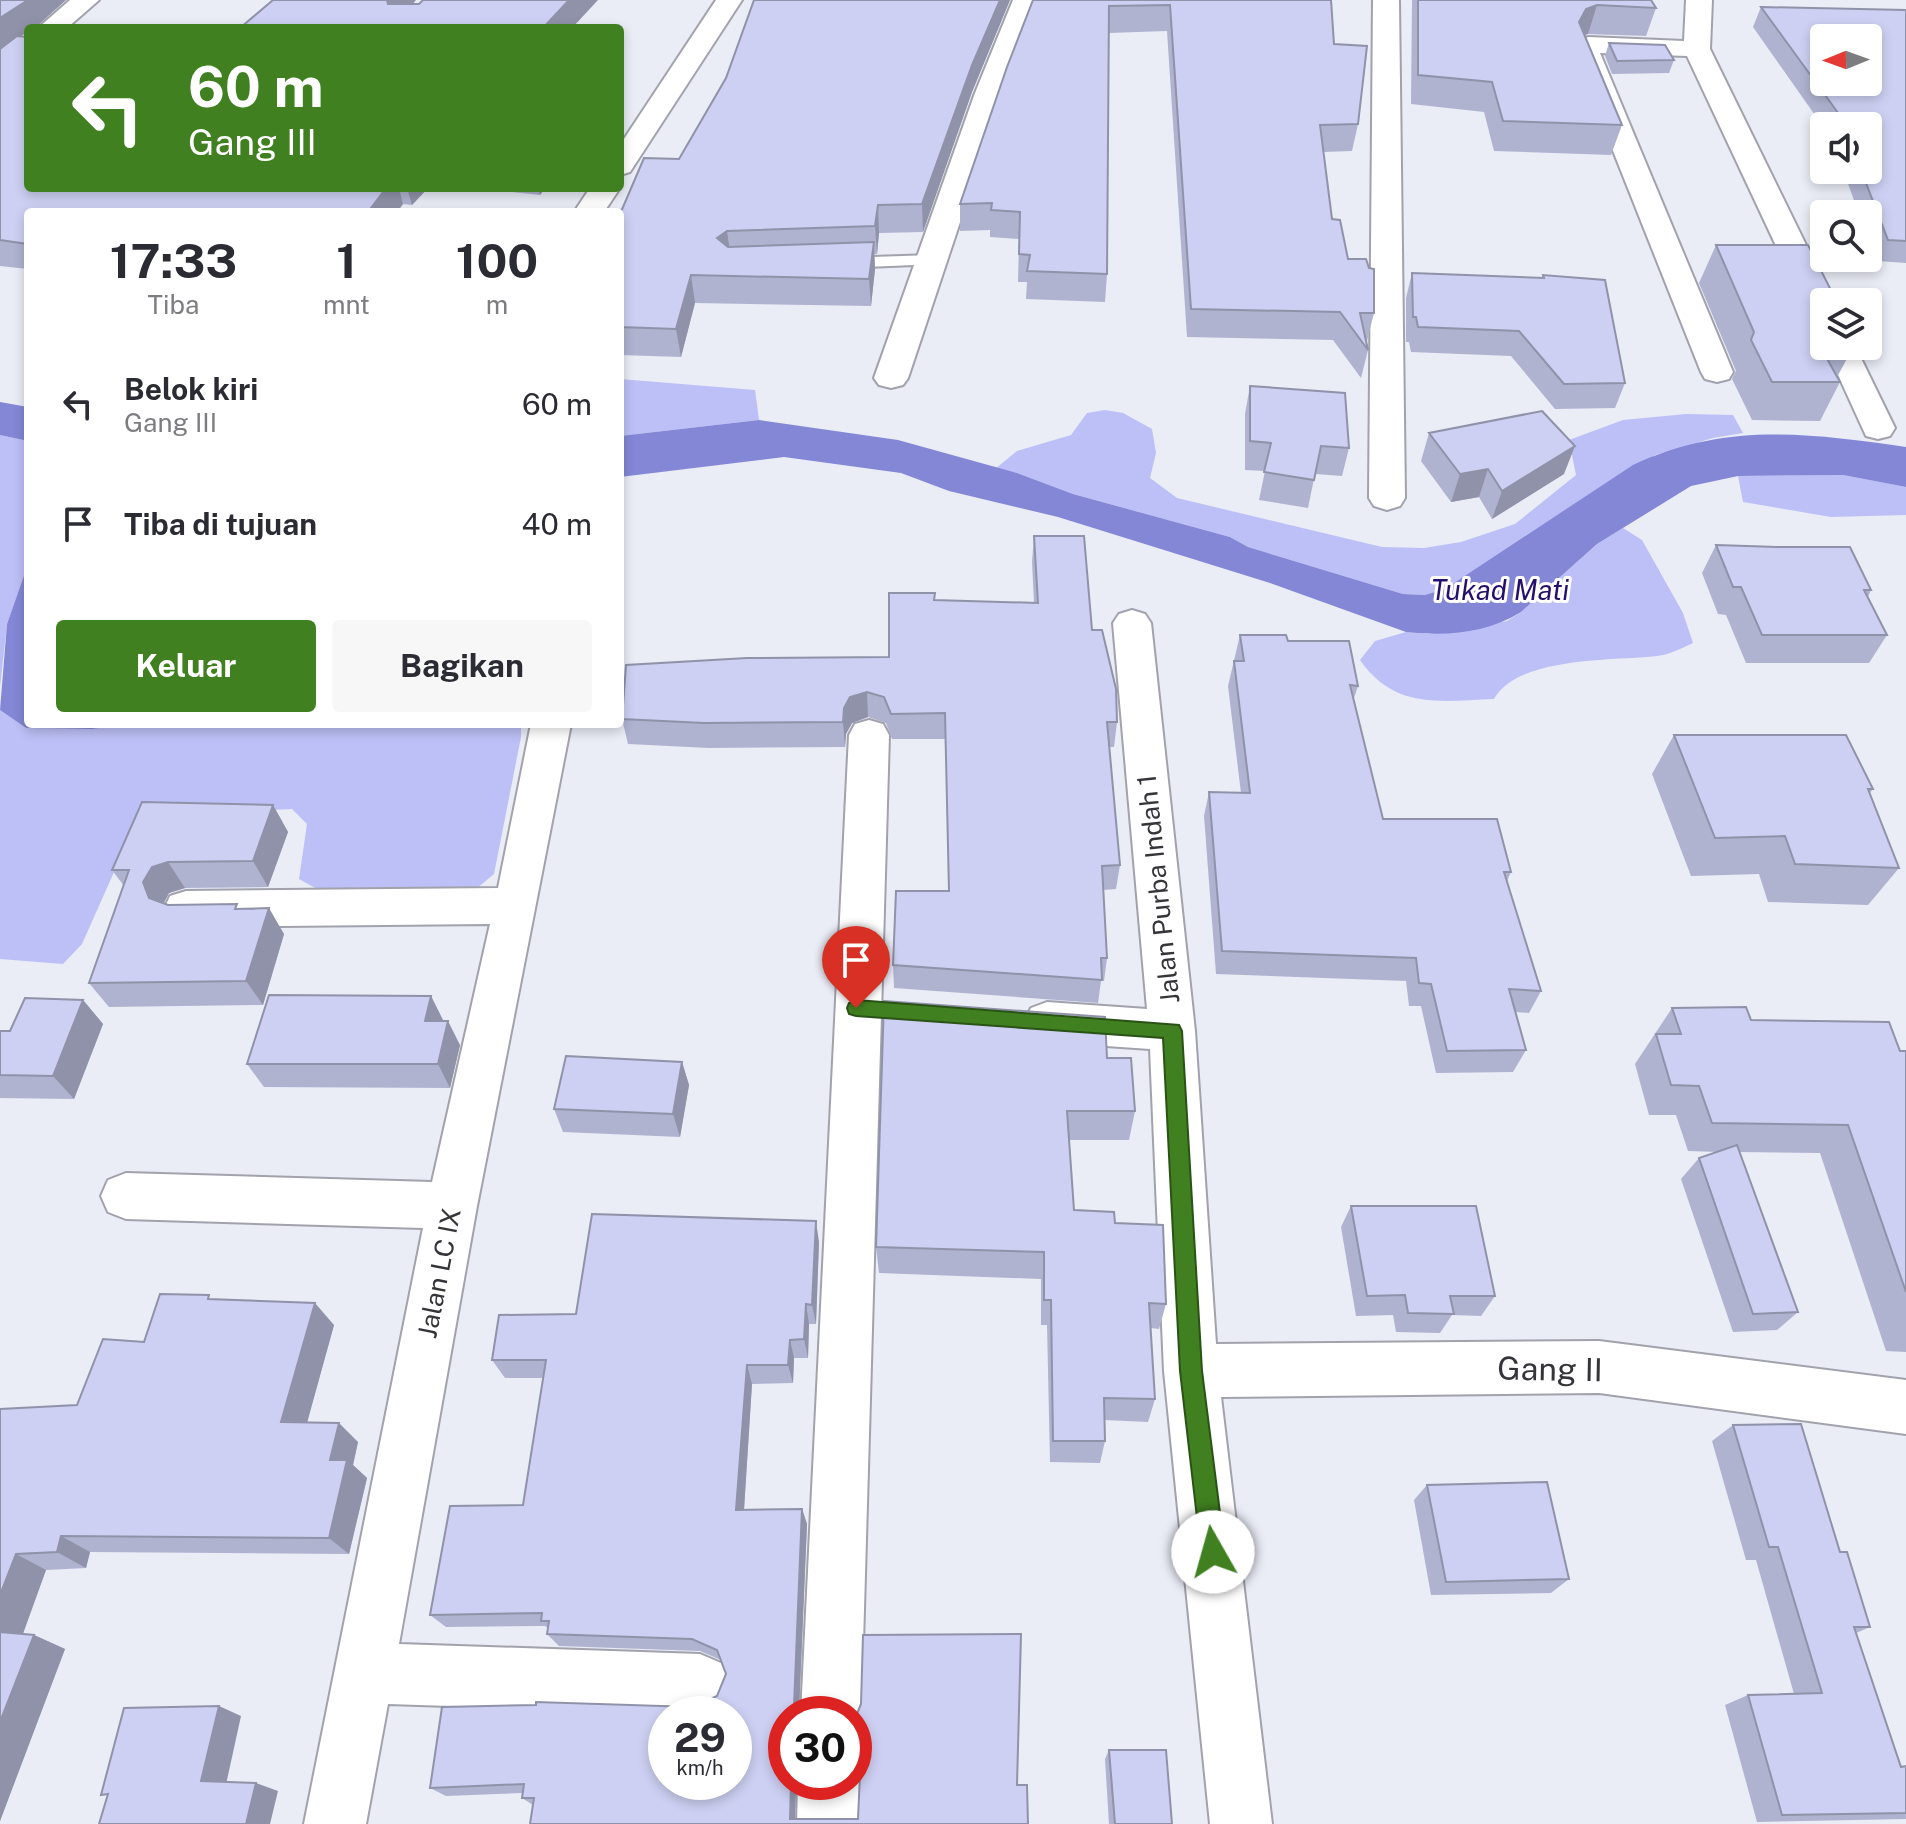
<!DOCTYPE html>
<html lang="id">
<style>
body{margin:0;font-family:"Public Sans",sans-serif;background:#f7f7f7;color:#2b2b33;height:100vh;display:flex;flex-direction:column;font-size:30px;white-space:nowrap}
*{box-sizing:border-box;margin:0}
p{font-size:26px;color:#7c7c81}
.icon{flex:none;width:44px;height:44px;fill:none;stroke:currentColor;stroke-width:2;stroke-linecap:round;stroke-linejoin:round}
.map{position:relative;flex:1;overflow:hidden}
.sheet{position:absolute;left:24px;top:208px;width:600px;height:520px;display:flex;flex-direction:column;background:#fff;border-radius:8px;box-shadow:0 4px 12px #0003}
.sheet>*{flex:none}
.banner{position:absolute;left:24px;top:24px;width:600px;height:168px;border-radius:8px;box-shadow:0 4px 12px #0003;background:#408020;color:#fff;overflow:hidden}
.needle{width:52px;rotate:269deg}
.controls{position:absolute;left:1810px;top:24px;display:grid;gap:16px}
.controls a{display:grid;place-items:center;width:72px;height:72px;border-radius:8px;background:#fff;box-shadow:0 4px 12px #0003;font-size:40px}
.speed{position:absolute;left:648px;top:1696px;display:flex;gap:16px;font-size:40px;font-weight:700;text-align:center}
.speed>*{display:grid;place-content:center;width:104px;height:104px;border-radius:50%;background:#fff;box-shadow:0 4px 12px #0003;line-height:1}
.speed small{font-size:20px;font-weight:400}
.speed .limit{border:12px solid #d22;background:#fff;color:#111}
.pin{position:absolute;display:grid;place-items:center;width:68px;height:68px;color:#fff;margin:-82px -34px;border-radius:50% 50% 50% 0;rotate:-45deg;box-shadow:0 0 8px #0007}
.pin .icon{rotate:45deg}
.me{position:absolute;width:88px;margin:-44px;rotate:353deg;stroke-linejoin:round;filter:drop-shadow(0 0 6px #0008)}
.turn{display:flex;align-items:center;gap:28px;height:168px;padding:0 32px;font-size:36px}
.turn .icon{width:104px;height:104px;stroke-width:2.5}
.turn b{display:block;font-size:56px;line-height:68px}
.eta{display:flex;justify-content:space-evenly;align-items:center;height:136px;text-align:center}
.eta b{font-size:48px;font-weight:700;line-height:56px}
.action{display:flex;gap:16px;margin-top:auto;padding:16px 32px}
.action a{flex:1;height:92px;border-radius:8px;background:#408020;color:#fff;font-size:32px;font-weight:700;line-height:92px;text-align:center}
.action a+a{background:#f7f7f7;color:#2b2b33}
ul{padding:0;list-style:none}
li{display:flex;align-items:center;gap:24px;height:120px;padding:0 32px}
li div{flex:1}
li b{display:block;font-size:30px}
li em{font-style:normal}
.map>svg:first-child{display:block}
.green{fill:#bcc0f6}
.water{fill:#8487d6}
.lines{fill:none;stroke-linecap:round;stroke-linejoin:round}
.lane-casing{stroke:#a1a2ac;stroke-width:4}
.street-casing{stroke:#a1a2ac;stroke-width:4}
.lane{fill:#fff;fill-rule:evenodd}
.street{fill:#fff;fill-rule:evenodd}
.wall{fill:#b0b3d0}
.shaded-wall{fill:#9092a9}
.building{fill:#cdd0f2;stroke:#9092a9;stroke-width:2;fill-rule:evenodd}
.route{fill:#408020;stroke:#2a5315;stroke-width:2}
.labels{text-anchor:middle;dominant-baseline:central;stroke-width:6;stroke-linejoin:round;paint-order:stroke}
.street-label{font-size:26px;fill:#343439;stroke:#fff}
.water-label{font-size:28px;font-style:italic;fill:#24106d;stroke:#fff}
.near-street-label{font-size:32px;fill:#343439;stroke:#fff}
</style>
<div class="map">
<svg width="1906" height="1824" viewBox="0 0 1906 1824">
<rect width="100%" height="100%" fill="#eaecf6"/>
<path class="green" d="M620 379 755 390 759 420 620 436Z
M1105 410 1123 413 1152 429 1156 453 1150 478 1177 498 1382 547 1424 548 1461 542 1515 524 1576 475 1569 440 1623 420 1686 414 1733 415 1743 433 1713 438 1655 455 1445 589 1426 595 1403 594 1248 547 1230 537 1073 494 1017 473 995 469 1017 451 1071 435 1087 413Z
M0 435 28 441V564L7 624 0 687Z
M1843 475 1906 487V515L1831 517 1743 502 1738 476Z
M1623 528 1642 540 1683 613 1693 643C1682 648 1669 655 1657 656 1613 661 1518 656 1494 699 1440 701 1395 710 1360 660L1375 641 1406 632 1428 634 1507 621 1521 612 1597 544Z
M0 710 26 728 92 729 133 724H521V737L494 874 476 889 449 896 344 888 317 889 299 879 307 824 292 809 139 816 82 944 63 964 0 959Z"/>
<path class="water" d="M0 402 28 407V441L0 435Z
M759 420 898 440 1017 473 1073 494 1230 537 1248 547 1403 594 1425 595 1445 589 1633 465C1725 422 1808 433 1906 447V487L1843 475 1738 476 1691 486 1597 544 1521 612C1485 634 1447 636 1406 632L1270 583 1058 517 949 491 901 473 784 457 620 477V436Z
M28 564V724H133L92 729 26 728 0 710 7 624Z"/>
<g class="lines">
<g class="lane-casing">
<path id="lane" d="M932 255 938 256 940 260 938 264 842 268 834 263 842 258Z"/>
</g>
<g class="street-casing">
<path id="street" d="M70 0H99L67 28H38Z
M716 0H742L630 172 620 175V145Z
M1013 0H1039L1003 93 908 378 903 385 891 388 879 385 874 378 975 93Z
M1373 0H1399L1405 498 1400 506 1387 510 1374 506 1369 498Z
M1686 0H1712L1710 49 1834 302H1824V324L1813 321 1808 314 1687 56 1600 53 1733 372 1729 379 1717 382 1705 379 1701 372 1573 50 1580 39 1589 37 1684 41Z
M590 188H620L604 212H574Z
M1824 344 1855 346 1895 428 1890 436 1878 439 1866 436Z
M1132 610 1145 614 1151 623 1195 1031 1216 1344 1599 1341 1906 1380V1434L1599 1393 1221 1397 1272 1824H1210L1164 1371 1150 1049 1047 1042 1031 1036 1024 1022 1031 1008 1047 1002 1147 1009 1113 623 1119 614Z
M869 720 883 724 889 735 861 1714 854 1732V1714H801L849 735 855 724Z
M531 724H571L477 1206 399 1644 700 1654 721 1663 730 1684 721 1705 700 1714 388 1704 366 1824H304L423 1228 126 1219 108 1212 101 1196 108 1180 126 1173 432 1182 490 924 186 927 170 922 164 909 170 896 186 891 498 888Z
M854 1768 860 1782 859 1824H797L798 1782H854Z"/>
</g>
<use href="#lane" class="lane"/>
<use href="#street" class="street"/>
</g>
<path class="wall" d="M0 0 28 28V32L20 36 28 188H428L412 205 403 204 397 212H28V269L0 266Z
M754 0H1010L972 92 923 232 879 233 877 254H874L875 269 871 306 695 303 681 357 620 355V214L679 159 726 78Z
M1033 0H1331L1334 44 1358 124 1352 151 1323 152 1332 219 1348 259 1374 313 1367 341H1366L1368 350 1361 378 1333 340 1187 337 1167 31 1109 33 1107 274 1105 302 1026 299 1027 282H1018L1019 239 990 237V230L960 231V204Z
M1412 0H1651L1656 8 1646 36 1588 34 1585 35 1622 125 1611 155 1494 151 1484 112 1411 104Z
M1761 7 1906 10V263L1877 261 1868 238V214H1859L1843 170H1868V126H1824V128L1753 27Z
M1609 43 1674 60 1669 73 1612 74 1605 56Z
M477 188H545L540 195Z
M1716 245 1824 302V346H1854L1837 377 1840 382 1820 421 1752 420 1732 379 1736 371 1699 283Z
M1412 273 1543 278V275L1625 383 1615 408 1555 409 1511 356 1411 352 1409 342H1406V298Z
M1250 386 1349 448 1342 476 1315 474 1308 508 1259 500 1265 471 1245 470V414Z
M1429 433 1564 474 1492 519 1479 497 1451 502 1421 461Z
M1034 536 1092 630 1117 722 1114 747H1109L1120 865 1116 889 1103 890 1107 958 1104 981H1101L1098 1003 894 988 893 965 949 891 946 739H892L886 723 868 717 852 723 846 734 845 747 709 748 628 744 622 719 889 657 935 593V600L1034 603 1032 562Z
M1716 545 1871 590 1868 597 1887 635 1869 663H1746L1726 615 1718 614 1702 573Z
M1240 635 1288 641 1358 686 1353 701 1383 819 1511 872 1507 881 1541 991 1529 1013 1516 1012 1526 1050 1513 1072 1436 1073 1421 1006H1409L1406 981 1216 974 1204 816 1209 792 1241 793 1228 686Z
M1674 735 1873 789 1869 794 1899 868 1868 905 1768 902 1759 874 1691 876 1652 774Z
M273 805 288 832 268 887 185 888 169 893 164 903 168 905 240 909 284 934 263 1005 109 1007 89 983 124 886 112 870Z
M431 996 443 1021 460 1045 450 1088 264 1087 247 1064Z
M83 1000 103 1024 74 1099 0 1098V1031H10Z
M1672 1008 1751 1020 1900 1051H1906V1352L1886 1351 1820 1153 1739 1152 1798 1312 1777 1330 1733 1332 1681 1179 1699 1158 1718 1152 1688 1151 1676 1115H1649L1635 1064Z
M1107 1058 1135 1111 1129 1140H1069L1074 1210 1115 1223 1166 1304 1159 1329 1151 1328 1155 1399 1148 1422 1104 1420 1105 1441 1100 1463 1050 1462 1047 1325H1041V1279L879 1273 876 1247Z
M682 1062 689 1085 680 1137 563 1132 554 1109Z
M1351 1206 1495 1296 1481 1316 1452 1315 1440 1333 1396 1332 1393 1315 1356 1316 1341 1227Z
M819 1242 816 1324H809L808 1358H794L793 1383 752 1384 744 1510 802 1509 807 1524 799 1706 848 1707 850 1714H786V1782H796L795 1819H858L860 1776 854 1766V1721L1017 1785 1028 1824H530L533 1805 522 1798V1793L446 1796 430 1788 693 1707 717 1696 726 1674 721 1660 700 1651 559 1646 547 1634 548 1628 545 1626 446 1627 430 1615 523 1505 543 1378H505L492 1360 576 1314Z
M214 1299 334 1325 307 1422 358 1442 353 1465 367 1478 349 1554 90 1552 86 1568 46 1570 22 1634 34 1635 65 1649 0 1821V1409L77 1405 144 1342Z
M1733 1425 1840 1552 1870 1627 1856 1633 1901 1767 1906 1766V1819L1757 1822 1725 1705 1748 1695 1794 1694 1756 1560H1746L1712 1441Z
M1427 1485 1569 1579 1551 1593 1431 1595 1414 1500Z
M1109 1750 1172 1824H1109L1105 1759Z"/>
<path class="shaded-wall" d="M28 0H66L35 28H28V32L17 38 0 51V18Z
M387 0H416L395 26Z
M569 0H598L572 28H543Z
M1000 0H1010L972 92 923 232 922 204 972 65Z
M1597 5 1588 34 1577 37 1579 22 1586 9Z
M386 188H399L403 204 397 212H368Z
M407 188H428L412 205Z
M538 188H545L540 195Z
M878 205 879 233 877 254 875 226Z
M727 231 731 259 717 238Z
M874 242 875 269 871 306 869 279Z
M691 275 695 303 681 357 676 329Z
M1575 446 1564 474 1492 519 1502 491Z
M1488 469 1479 497 1451 502 1460 474Z
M867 692 868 717 852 723 846 734 845 747 843 722 844 708 850 697Z
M273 805 288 832 268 887 253 861Z
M168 862 185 888 169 893 161 908 149 898 143 882 152 867Z
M269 908 284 934 263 1005 246 981Z
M431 996 443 1020 437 1045 425 1021Z
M83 1000 103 1024 74 1099 53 1076Z
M448 1021 460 1045 450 1088 438 1064Z
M682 1062 689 1085 680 1137 673 1114Z
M816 1221 819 1242 816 1324 812 1305Z
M315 1303 334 1325 302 1441 281 1422Z
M806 1304 809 1324 808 1358 804 1339Z
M790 1340 794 1358 793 1383 788 1365Z
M747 1365 752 1384 743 1525 736 1510Z
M339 1423 358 1442 353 1465 367 1478 349 1554 329 1538 330 1460Z
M802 1509 807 1524 799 1714 794 1706Z
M61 1536 90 1552 86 1568 57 1552Z
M16 1554 46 1570 19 1645 0 1637V1595Z
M34 1635 65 1649 0 1821V1722Z
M219 1706 241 1716 225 1789 201 1781Z
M791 1782H796L795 1824 790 1819Z
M256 1783 278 1791 270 1824H246Z"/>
<path class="building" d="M0 0H28L0 18Z
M273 0H387L388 4H419L423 0H569L543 28H240Z
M754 0H1000L972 65 922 204 878 205 875 226 727 231 717 238 728 247 874 242 869 279 691 275 676 329 620 327V214L644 158 679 159 726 78Z
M1033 0H1331L1334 44 1367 46 1358 124 1320 125 1332 219 1340 220 1348 259H1366L1369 268 1374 269V313H1360L1368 350 1340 312 1191 309 1170 5 1109 6 1107 274 1027 271 1030 255 1019 254 1020 212 991 210 992 203 960 204 1007 67Z
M1418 0H1651L1656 8 1597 5 1586 9 1579 22 1622 125 1503 121 1492 82 1418 75Z
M1761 7 1906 10V241L1888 240 1861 170H1868V126H1844L1841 117ZM1824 38H1868V82H1824Z
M17 36 28 37V188H386L368 212H28V244L0 240V49Z
M1609 43 1665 45 1674 60 1617 61Z
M1716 245H1808L1837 302H1824V339H1816L1840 382H1772L1751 340 1754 332Z
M1412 273 1544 278 1543 275 1605 280 1625 383 1564 384 1519 331 1418 327 1416 317H1413Z
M1250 386 1345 393 1349 448 1321 446 1314 480 1264 472 1271 443 1250 441Z
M1542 411 1575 446 1502 491 1488 469 1460 474 1429 433Z
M1034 536H1084L1092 630H1102L1116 689 1117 722H1107L1120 865 1102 866 1107 958H1101L1102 980 893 965 896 891H949L945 713 891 714 884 697 867 692 850 697 844 708 843 722 704 723 622 719 626 665 747 658 889 657V593H935L934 600 1038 603Z
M1716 545 1777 547H1850L1871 590H1864L1887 635H1762L1741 587H1733Z
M1240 635H1286L1288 641H1349L1358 686 1350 685 1383 819H1497L1511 872H1504L1541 991 1509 989 1526 1050 1447 1051 1431 984 1419 983 1416 958 1222 951 1209 792 1250 793 1234 661H1244Z
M1674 735H1846L1873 789H1868L1899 868 1795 864 1785 836 1715 838Z
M142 802 273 805 253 861 168 862 152 867 143 882 149 898 168 905 237 904 235 909 269 908 246 981 89 983 129 870H112Z
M269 995 431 996 425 1021H448L438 1064H247Z
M25 998 83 1000 53 1076 0 1075V1031H10Z
M884 1001 1105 1017 1107 1058H1131L1135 1111H1067L1074 1210 1114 1212 1115 1223 1163 1225 1166 1304 1149 1303 1155 1399 1104 1398 1105 1441H1053L1051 1300H1044V1252L876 1247Z
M1746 1007 1751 1020 1889 1022 1900 1051H1906V1292L1848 1125 1712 1123 1699 1086 1671 1085 1656 1034H1681L1672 1008Z
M566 1056 682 1062 673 1114 554 1109Z
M1737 1145 1798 1312 1753 1314 1699 1158Z
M1351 1206H1476L1495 1296H1450L1454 1314 1408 1313 1405 1295 1367 1296Z
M592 1214 816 1221 812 1305 806 1304 804 1339 790 1340 788 1365H747L736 1510 802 1509 794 1706 848 1707V1714H786V1782H791L790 1819H858L860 1774 854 1761V1721L861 1704 863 1635 1021 1634 1017 1785H1027L1028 1824H530L534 1798H522L524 1784 430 1788 442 1707 536 1705V1702L693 1707 717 1696 726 1674 717 1650 692 1639 547 1634 549 1621H541L542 1613 430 1615 450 1506 523 1505 546 1360H492L499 1315 576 1314ZM666 1714H734V1782H666Z
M160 1294 209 1295 208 1299 315 1303 281 1422 339 1423 330 1460H347L329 1538 61 1536 57 1552 16 1554 0 1595V1409L77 1405 103 1339 144 1342Z
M1801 1424 1840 1552H1847L1870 1627H1854L1901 1767 1906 1766V1813L1782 1815 1748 1695 1822 1693 1778 1547H1769L1733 1425Z
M1547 1482 1569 1579 1446 1582 1427 1485Z
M0 1632 34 1635 0 1722Z
M219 1706 201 1781 256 1783 246 1824H99L108 1794 101 1795 124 1708Z
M1109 1750H1166L1172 1824H1115Z"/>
<path class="route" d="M856 1000 1179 1025 1182 1031 1202 1371 1225 1552 1221 1561 1213 1564 1204 1561 1201 1552 1180 1371 1163 1038 856 1016 849 1014 847 1008 849 1003Z"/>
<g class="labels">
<g class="street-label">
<text transform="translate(1158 889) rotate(-96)">Jalan Purba Indah 1</text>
<text transform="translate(439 1273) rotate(-79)">Jalan LC IX</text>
</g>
<g class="water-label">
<text x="1500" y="589">Tukad Mati</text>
</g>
<g class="near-street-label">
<text transform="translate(1550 1369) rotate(1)">Gang II</text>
</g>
</g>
</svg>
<div class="controls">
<a><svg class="needle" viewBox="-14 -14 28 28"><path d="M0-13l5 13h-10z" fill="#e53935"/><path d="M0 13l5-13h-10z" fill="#7c7c81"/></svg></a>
<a><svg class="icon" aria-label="sound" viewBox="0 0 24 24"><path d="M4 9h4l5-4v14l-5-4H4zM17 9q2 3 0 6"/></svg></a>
<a><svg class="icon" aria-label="search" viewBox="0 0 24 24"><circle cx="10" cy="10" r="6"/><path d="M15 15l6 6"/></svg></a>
<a><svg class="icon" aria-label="layers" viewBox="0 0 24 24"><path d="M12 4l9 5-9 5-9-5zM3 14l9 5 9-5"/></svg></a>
</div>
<div class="speed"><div>29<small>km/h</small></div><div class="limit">30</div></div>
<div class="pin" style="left:856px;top:1008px;background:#d93025"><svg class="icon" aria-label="arrive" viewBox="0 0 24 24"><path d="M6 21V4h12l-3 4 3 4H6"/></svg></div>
<svg class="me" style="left:1213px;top:1552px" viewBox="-20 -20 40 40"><circle r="19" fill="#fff"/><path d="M0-13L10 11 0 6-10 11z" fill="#408020"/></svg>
<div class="banner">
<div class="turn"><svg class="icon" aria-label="left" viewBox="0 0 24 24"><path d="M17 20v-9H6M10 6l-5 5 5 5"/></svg><div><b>60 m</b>Gang III</div></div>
</div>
<section class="sheet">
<div class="eta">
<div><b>17:33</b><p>Tiba</p></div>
<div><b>1</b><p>mnt</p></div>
<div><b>100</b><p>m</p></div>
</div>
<ul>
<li><svg class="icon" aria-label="left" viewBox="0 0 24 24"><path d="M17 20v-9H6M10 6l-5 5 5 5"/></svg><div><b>Belok kiri</b><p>Gang III</p></div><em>60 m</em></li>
<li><svg class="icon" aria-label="arrive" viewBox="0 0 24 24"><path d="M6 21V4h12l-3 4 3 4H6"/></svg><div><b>Tiba di tujuan</b></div><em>40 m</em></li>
</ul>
<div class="action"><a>Keluar</a><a>Bagikan</a></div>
</section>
</div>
